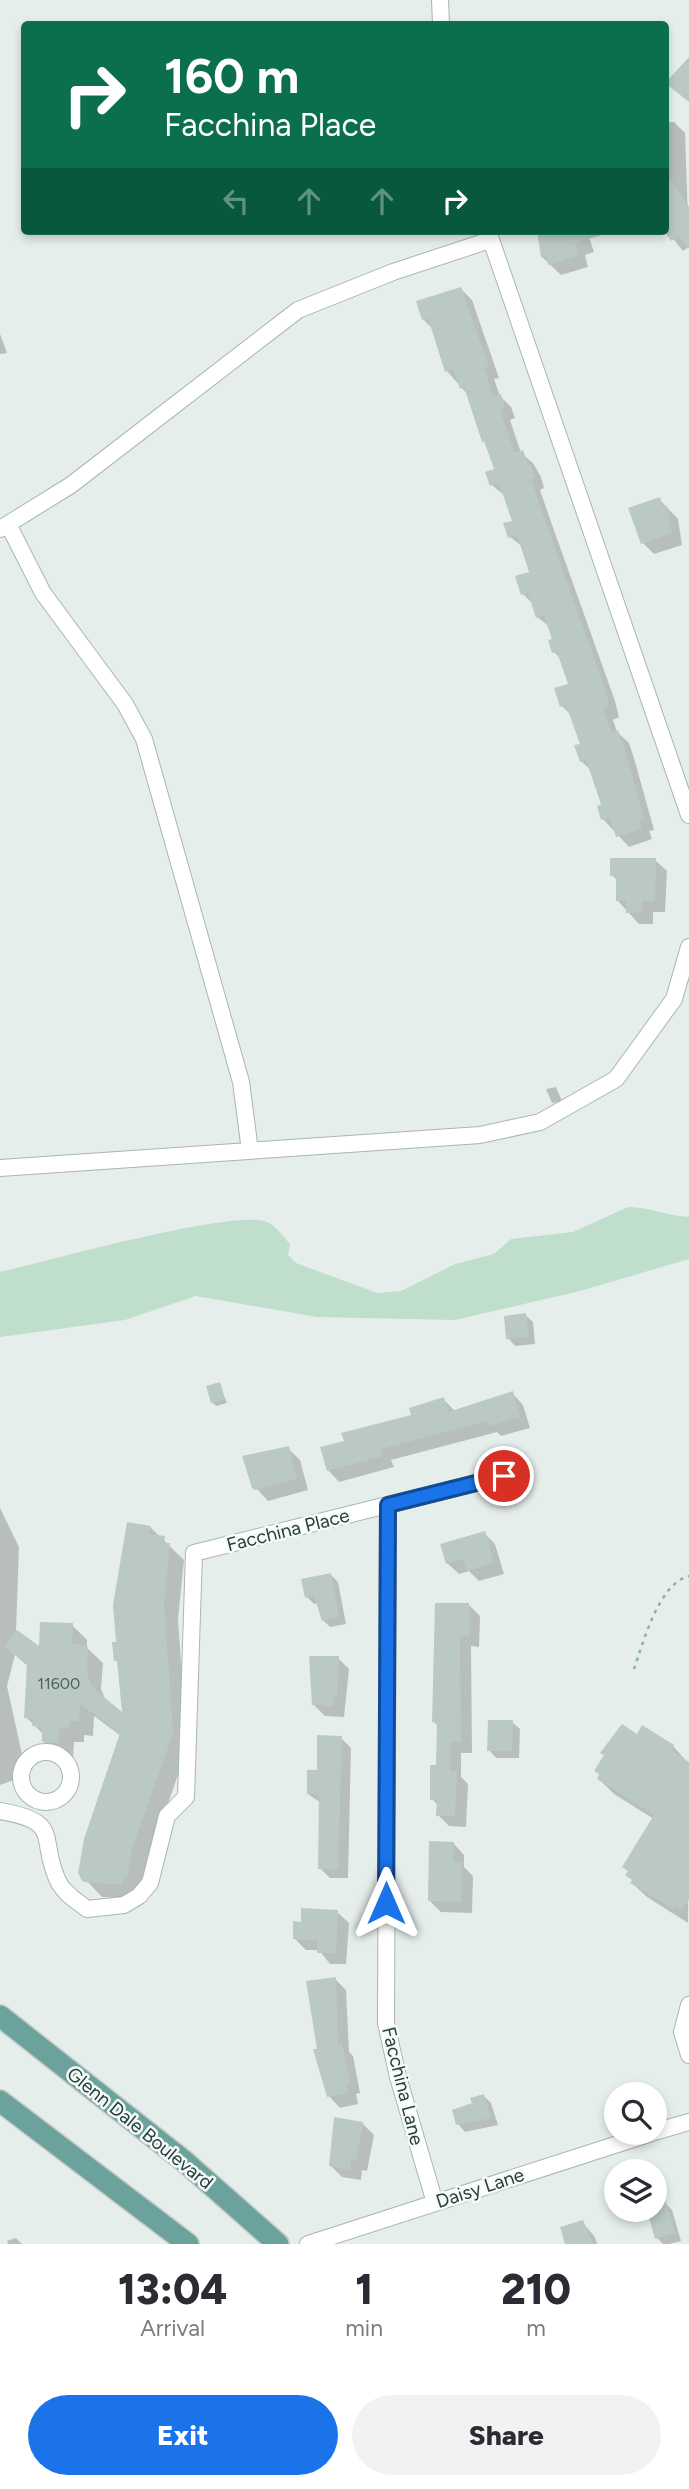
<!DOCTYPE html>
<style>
body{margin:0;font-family:Figtree,sans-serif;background:#f2f2f3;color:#2b2b33;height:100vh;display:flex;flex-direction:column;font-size:26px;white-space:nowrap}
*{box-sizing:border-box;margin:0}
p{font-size:23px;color:#7c7c81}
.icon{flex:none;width:38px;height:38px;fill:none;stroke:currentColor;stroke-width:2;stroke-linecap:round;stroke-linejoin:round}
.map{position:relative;height:2244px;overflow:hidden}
.details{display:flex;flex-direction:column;background:#fff;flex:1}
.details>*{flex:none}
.guide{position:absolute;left:21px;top:21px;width:648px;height:214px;border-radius:7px;box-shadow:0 4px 10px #0003;background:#0b6e4f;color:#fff;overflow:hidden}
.buttons{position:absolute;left:604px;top:2082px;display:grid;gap:14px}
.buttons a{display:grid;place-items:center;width:63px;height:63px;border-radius:50%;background:#fff;box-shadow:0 4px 10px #0003;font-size:35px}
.pin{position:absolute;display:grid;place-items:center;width:60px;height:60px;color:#fff;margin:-30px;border:4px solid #fff;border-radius:50%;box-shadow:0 2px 7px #0007}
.me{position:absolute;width:77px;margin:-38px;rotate:0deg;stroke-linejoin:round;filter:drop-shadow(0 0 5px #0008)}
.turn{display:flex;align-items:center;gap:24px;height:147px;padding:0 28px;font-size:32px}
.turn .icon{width:91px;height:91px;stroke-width:2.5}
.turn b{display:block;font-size:49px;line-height:60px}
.lanes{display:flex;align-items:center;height:66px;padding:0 28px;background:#0003;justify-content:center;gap:35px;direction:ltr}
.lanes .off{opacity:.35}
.eta{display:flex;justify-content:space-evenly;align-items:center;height:119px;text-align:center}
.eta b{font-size:42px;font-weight:800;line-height:49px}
.cta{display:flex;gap:14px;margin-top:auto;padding:14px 28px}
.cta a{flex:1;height:80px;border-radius:42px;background:#1a73e8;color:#fff;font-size:28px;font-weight:800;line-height:80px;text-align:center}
.cta a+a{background:#f2f2f3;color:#2b2b33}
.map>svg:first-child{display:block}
.green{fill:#c0decc}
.shadow{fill:#0003}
.building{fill:#bbc9c5}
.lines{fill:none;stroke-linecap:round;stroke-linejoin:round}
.minor-casing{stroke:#a8b6b4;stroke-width:18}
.major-casing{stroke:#c2cac9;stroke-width:24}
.path{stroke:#87b1a9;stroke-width:2.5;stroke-dasharray:3.5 5;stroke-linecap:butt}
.minor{stroke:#fff;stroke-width:16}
.major{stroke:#6ca29c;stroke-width:21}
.route-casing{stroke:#114b97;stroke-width:18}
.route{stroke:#1a73e8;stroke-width:12}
.labels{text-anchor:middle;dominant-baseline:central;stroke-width:5;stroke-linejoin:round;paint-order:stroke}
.number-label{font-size:16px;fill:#4a625f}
.street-label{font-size:19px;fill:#25403d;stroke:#f6faf9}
</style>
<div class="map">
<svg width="689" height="2244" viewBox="0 0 689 2244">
<rect width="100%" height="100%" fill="#e6eeec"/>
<path class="green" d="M628 1207C650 1207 668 1216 689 1217V1259L580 1291 455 1320 317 1317 196 1296 125 1320 0 1337V1272C45 1262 235 1208 267 1222 276 1226 283 1236 290 1244L288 1255 296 1263 377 1293 401 1291 455 1264 494 1254 511 1239 573 1232Z"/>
<path class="shadow" d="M665 122H674L685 133 689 247 683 251 665 229Z
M538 231H581L590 240 594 252 585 255 588 267 561 275 542 257Z
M461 289 472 300 499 378 494 379 500 396 511 407 515 418 510 420 521 453 533 463 541 477 544 488 540 490 550 519 615 701 619 717 613 720 617 732 629 743 634 758 654 830 649 831 652 839 629 847 603 819V805L592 771 581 761 582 745 572 716 562 706 570 685 561 659 554 652 550 627 537 617 533 604 523 594 531 573 523 547 510 537 514 522 505 496 492 485 496 470 469 396 447 371 433 329 423 319Z
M0 334 7 353 0 354Z
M659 499 678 519 682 545 654 554 643 543Z
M655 860 667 871 665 912H653V924H639L618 901V881L612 875Z
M556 1087 562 1101 552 1103 546 1089Z
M525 1315 533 1322 535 1344 515 1346 508 1338Z
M219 1384 227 1403 216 1406 212 1402Z
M512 1393 523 1405 530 1428 501 1436 497 1432 391 1460 394 1467 339 1482 328 1470 346 1442 413 1417 443 1399 455 1411Z
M288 1448 300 1460 308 1490 268 1501 257 1489Z
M0 1508 19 1547 16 1632 40 1650 72 1625 87 1640V1648L103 1663 101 1689 106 1701 124 1716 120 1664 116 1660 118 1644 114 1605 128 1524 150 1527 184 1560 178 1619 187 1749 147 1864 145 1883 136 1898 102 1897 87 1881 121 1736 94 1716 93 1736 84 1735V1742H74L73 1757 58 1756 43 1741 44 1735 26 1717 29 1667 15 1655 7 1686 25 1768 20 1769 22 1777 0 1785Z
M484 1533 495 1544 504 1574 479 1581 469 1571 459 1574 447 1563Z
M331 1575 338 1582 346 1624 330 1627 323 1620 318 1603 314 1604 307 1597Z
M469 1605 480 1616 479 1647 471 1646 472 1753H461V1777L468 1784 466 1827 449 1826 438 1815V1805L432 1799 438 1767 439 1727 434 1722Z
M338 1658 349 1669 344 1717 325 1716 314 1705Z
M512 1722 520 1729 519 1758H496L489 1750Z
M637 1736 673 1746 689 1764 688 1923 647 1897 632 1883 654 1819 614 1794 599 1779 600 1775 596 1771Z
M341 1738 351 1748 348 1878H330L320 1868 321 1803 308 1794 318 1772Z
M453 1843 464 1855V1867L473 1876 472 1913 441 1912 430 1901Z
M337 1912 349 1923 346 1964H330L319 1950H306L295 1939 303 1923Z
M335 1979 346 1990 349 2052 353 2056 360 2093 356 2094 358 2104 340 2108 329 2096 319 2050Z
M484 2096 491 2103 498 2125 465 2132 458 2124Z
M363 2124 374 2135 367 2171 362 2170 361 2180 342 2177 331 2166Z
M664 2202 672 2210 681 2241 669 2244H663L657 2238 654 2210Z
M582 2222 595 2237 597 2244H567Z
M16 2238 22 2244H8L7 2241Z"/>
<path class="building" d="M689 57V102L665 83Z
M665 172 689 207V249L679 236 671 241 665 232Z
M537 231H605V234L575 243 578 256 548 265 546 256 541 257Z
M461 287 489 367 484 368 493 396 501 394 505 408 500 409 514 453 523 450 528 465 530 464 535 477 531 479 540 506 605 689 609 706 603 709 612 733 618 730 624 746 644 819 639 820 642 829 616 837 610 818 601 820 597 806 601 804 586 760 580 762 574 745 580 744 566 705 560 707 554 688 568 684 557 652 552 653 548 640 552 639 544 615 536 618 528 593 521 595 515 576 529 572 517 535 508 538 503 523 512 521 499 483 490 486 485 472 494 469 484 441 482 442 464 387 460 389 453 369 445 372 428 318 422 320 416 301Z
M660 497 663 507 667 506 672 533 641 544 628 508Z
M610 858H656L655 901H642L643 913H626V901H616V876H610Z
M526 1313 529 1337 506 1339 504 1316Z
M220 1382 225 1399 211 1403 206 1386Z
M513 1391 520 1417 489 1426 487 1421 381 1449 383 1456 327 1471 320 1447 344 1441 341 1433 411 1415 409 1408 444 1397 448 1412Z
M289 1446 297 1479 255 1490 252 1488 242 1456Z
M127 1522 151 1526 149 1534 165 1536 164 1543H170L164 1603 173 1733 132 1849 127 1877H123L122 1884 90 1883 82 1881 78 1873 84 1839 120 1733 80 1704 79 1721H70L69 1728 59 1727V1743L42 1742V1727L32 1726 33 1719 24 1718 27 1663 4 1647 17 1630 39 1646 40 1622 73 1623 72 1643 88 1647 87 1673 93 1688 122 1712 117 1661H114L112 1642H116L113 1605Z
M485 1531 494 1563 467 1571 463 1559 446 1564 440 1544Z
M331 1573 339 1617 322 1621 314 1596 305 1598 301 1579Z
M435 1603H469V1636H460L461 1742H451L450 1771H457L455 1816H436L437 1799 430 1800V1765H436L437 1723 432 1722Z
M309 1656H339L337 1696H333V1706L312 1705Z
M488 1720H513L512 1751H487Z
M622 1724 637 1734 642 1725 674 1745 671 1750 689 1762V1900L682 1910 675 1905 673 1909 630 1883 632 1880 625 1875 628 1871 622 1867 654 1815 597 1779 599 1774 594 1771 604 1755 600 1753Z
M317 1735 342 1736 338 1869H318L319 1794H307V1770H317Z
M429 1841 454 1842 453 1862 462 1863 461 1902 428 1901Z
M301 1908 338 1910 336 1953H317V1940L293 1939V1921L301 1922Z
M336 1977 338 2044 342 2043 350 2082 346 2083 348 2093 327 2097 313 2049H317L306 1981Z
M484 2094 491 2118 456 2125 452 2110 472 2103 470 2098Z
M334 2117 363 2122 356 2161 351 2160 350 2170 329 2166Z
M665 2200 675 2233 655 2239 647 2210H654V2204Z
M583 2220 593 2244H565L560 2227Z"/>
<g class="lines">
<g class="minor-casing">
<path id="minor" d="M440 0 441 24
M488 231 689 815
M9 526 43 593 125 704 144 739 241 1082 250 1151
M0 529 71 485 298 310 393 272 490 240
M0 1168 480 1135 540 1122 616 1079 674 999 689 947
M388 1505 386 2023 398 2077 435 2203
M21 1777a25 25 0 1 1 50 0a25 25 0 1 1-50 0Z
M0 1811C65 1822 37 1839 59 1883 65 1894 77 1901 87 1909L124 1905 139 1896 150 1883 167 1816 186 1797 194 1553 504 1476
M689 2005 682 2032 689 2055
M654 2132 689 2122
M308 2244 652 2133"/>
</g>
<g class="major-casing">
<path id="major" d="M0 2016 184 2161 278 2244
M0 2101 188 2244"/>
</g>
<path class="path" d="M634 1669C643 1643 659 1583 689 1576"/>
<use href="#minor" class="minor"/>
<use href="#major" class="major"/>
</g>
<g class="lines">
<g class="route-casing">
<path id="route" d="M386 1903 388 1505 504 1476"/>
</g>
<use href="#route" class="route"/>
</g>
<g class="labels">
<g class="number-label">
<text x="59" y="1683">11600</text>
</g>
<g class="street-label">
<text transform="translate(288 1530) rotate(-14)">Facchina Place</text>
<text transform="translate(403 2086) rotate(76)">Facchina Lane</text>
<text transform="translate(140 2128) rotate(39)">Glenn Dale Boulevard</text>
<text transform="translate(480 2188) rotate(-18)">Daisy Lane</text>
</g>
</g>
</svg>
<div class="buttons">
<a><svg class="icon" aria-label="search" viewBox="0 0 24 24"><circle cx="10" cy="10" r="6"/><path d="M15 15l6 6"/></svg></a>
<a><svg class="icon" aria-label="layers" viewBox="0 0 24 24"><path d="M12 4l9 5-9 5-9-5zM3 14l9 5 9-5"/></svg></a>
</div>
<div class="pin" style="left:504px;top:1476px;background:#d93025"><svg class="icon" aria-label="arrive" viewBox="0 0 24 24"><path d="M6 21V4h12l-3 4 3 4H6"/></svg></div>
<svg class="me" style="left:386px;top:1903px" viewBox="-20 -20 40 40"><path d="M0-17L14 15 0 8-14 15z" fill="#1a73e8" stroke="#fff" stroke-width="4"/></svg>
<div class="guide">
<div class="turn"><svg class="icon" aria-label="right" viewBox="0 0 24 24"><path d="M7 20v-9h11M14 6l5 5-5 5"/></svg><div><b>160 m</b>Facchina Place</div></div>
<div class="lanes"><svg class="icon off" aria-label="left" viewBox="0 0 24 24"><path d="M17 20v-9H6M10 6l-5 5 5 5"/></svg><svg class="icon off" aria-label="ahead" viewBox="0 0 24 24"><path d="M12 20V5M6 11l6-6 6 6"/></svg><svg class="icon off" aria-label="ahead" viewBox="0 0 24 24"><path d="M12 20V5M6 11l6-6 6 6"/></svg><svg class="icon" aria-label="right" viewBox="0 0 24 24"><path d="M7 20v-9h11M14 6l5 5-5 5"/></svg></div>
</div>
</div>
<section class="details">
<div class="eta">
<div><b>13:04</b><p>Arrival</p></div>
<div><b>1</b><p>min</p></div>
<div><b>210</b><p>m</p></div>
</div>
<div class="cta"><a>Exit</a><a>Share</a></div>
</section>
